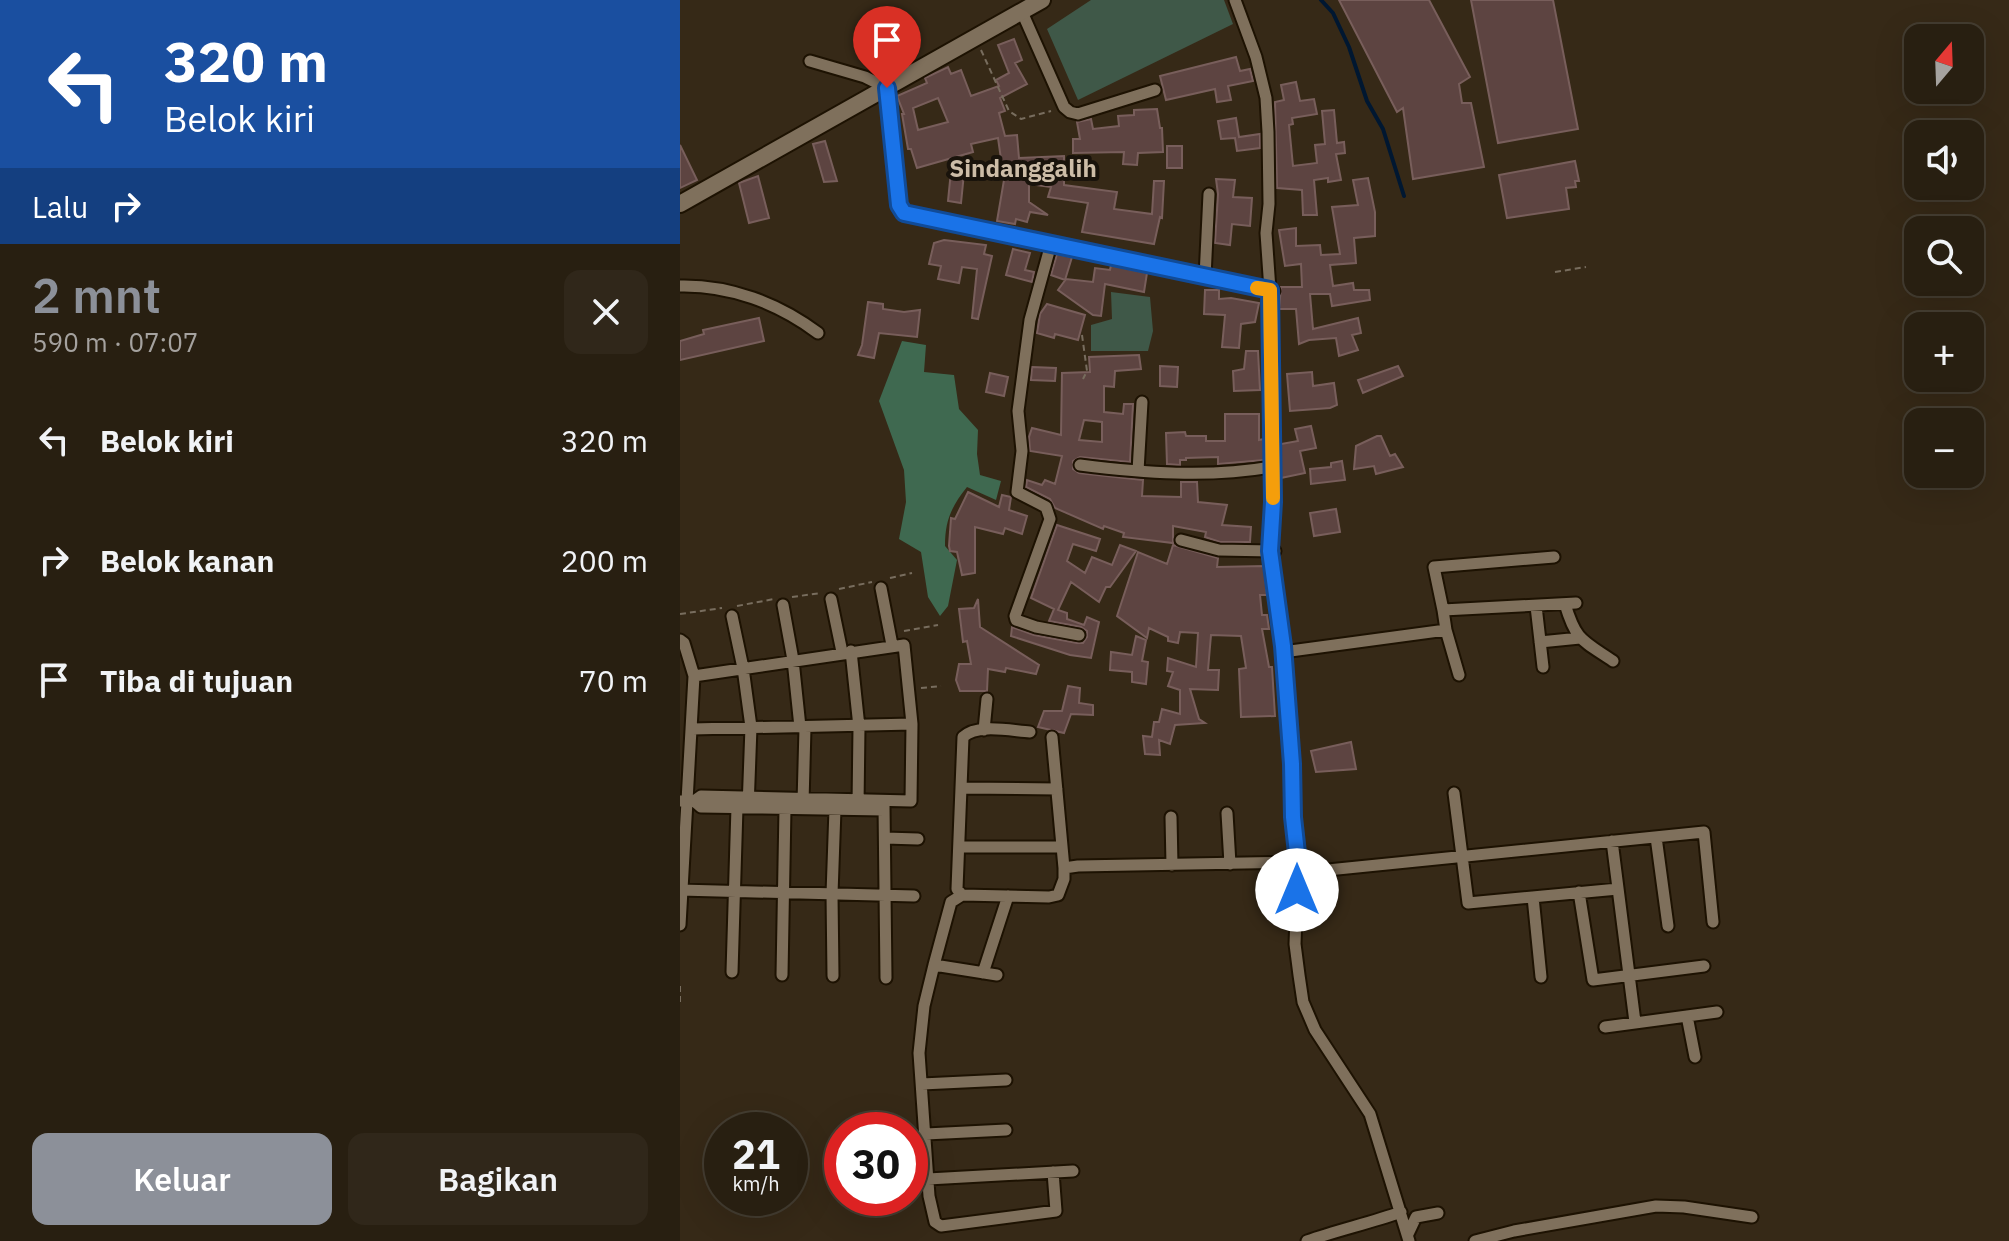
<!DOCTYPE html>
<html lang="id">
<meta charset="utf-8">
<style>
body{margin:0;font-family:"IBM Plex Sans",sans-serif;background:#30271a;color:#f1f3f6;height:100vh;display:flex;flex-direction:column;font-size:30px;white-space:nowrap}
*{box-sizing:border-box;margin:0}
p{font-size:26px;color:#a5a29f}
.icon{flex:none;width:44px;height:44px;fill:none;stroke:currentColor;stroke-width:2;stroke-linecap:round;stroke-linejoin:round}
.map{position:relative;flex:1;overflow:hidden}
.side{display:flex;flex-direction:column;background:#281f11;width:680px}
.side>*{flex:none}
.banner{background:#1a4fa0;color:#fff;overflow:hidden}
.needle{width:52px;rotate:19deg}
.fabs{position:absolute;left:1224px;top:24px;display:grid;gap:16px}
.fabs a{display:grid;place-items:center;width:80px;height:80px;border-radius:16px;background:#281f11;box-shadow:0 8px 32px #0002,0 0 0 2px #443d31;font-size:40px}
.speed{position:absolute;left:24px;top:1112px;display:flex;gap:16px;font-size:40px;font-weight:700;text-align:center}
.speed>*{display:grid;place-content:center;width:104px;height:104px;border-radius:50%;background:#281f11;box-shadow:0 8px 32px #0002,0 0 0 2px #443d31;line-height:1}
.speed small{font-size:20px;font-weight:400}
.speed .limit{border:12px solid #d22;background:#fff;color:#111}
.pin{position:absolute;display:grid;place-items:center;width:68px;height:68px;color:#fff;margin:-82px -34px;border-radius:50% 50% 50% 0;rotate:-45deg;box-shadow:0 0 8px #0007}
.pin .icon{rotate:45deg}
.me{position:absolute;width:88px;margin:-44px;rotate:0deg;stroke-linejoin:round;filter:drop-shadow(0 0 6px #0008)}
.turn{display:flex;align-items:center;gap:28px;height:168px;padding:0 32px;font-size:36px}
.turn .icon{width:104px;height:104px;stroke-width:2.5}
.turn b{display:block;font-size:56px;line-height:68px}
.then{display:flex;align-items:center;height:76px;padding:0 32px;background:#0003;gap:16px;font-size:30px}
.round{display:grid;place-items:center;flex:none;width:84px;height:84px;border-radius:16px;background:#30271a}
.summary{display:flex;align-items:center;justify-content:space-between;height:136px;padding:0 32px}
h1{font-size:48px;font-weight:600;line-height:60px;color:#8c9099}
.action{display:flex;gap:16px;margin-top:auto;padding:16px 32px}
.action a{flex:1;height:92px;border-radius:16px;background:#8c9099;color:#fff;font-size:32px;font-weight:600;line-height:92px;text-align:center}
.action a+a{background:#30271a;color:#f1f3f6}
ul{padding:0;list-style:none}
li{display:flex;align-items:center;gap:24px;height:120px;padding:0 32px}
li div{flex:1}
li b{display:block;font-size:30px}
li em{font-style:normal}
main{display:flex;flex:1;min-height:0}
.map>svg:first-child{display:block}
.green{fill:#3f5848}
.forest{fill:#3f6950}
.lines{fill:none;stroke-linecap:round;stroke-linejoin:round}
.stream{stroke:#001731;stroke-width:4}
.building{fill:#5d4441;stroke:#785e5b;stroke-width:2;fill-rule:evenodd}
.minor-casing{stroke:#1d1202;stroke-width:15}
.secondary-casing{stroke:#1d1202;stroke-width:20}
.path{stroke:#786d5e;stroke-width:2;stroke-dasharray:6 4;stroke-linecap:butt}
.minor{stroke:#7f705c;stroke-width:11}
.secondary{stroke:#7f705c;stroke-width:16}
.route-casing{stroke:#114b97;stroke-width:20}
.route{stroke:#1a73e8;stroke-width:14}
.slow{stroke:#f59e0b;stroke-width:14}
.labels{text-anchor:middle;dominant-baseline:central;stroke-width:8;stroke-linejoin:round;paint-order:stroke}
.quarter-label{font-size:24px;font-weight:bold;fill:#cdbda7;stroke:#19130b}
</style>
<main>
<section class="side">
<div class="banner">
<div class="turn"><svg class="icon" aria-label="left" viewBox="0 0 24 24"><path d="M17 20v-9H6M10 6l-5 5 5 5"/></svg><div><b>320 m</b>Belok kiri</div></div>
<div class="then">Lalu<svg class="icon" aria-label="right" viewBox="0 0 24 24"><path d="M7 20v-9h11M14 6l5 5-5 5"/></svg></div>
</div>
<div class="summary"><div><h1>2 mnt</h1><p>590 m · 07:07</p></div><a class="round"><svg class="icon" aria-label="close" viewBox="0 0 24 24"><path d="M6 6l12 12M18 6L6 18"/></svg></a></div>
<ul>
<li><svg class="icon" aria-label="left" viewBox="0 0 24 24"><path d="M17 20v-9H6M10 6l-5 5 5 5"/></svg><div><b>Belok kiri</b></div><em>320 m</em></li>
<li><svg class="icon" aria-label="right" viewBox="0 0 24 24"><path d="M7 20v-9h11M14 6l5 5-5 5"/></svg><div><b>Belok kanan</b></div><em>200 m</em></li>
<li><svg class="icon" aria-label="arrive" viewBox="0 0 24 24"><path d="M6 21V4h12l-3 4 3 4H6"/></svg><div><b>Tiba di tujuan</b></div><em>70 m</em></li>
</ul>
<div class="action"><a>Keluar</a><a>Bagikan</a></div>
</section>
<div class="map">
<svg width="1329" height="1241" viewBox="0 0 1329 1241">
<rect width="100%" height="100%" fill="#362917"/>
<path class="green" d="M411 0H544L553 24 398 100 367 29Z
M431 292 470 297 473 331 468 351H411V325L432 319Z"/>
<path class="forest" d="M222 341 246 345 244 372 274 375 279 409 298 430 297 454 300 475 321 481 316 500 287 487C271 507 265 521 265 546L277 560 268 606 260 616 248 597 241 552 219 539 226 502 224 470 199 401Z"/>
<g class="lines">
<path class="stream" d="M641 0 653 13 669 47 687 101 703 129 724 196"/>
</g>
<path class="building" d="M659 0H749L790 77 779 84 782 103H791L804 167 733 179 723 108 717 112Z
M791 0H873L898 129 818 143Z
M334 39 342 60 335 63 347 84 320 98 325 111 319 113 325 136 337 135 339 158 384 156V185L437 192 434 209 472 214 474 181H484L482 218 480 217 474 244 402 232 408 203 368 197 371 187 349 184V202L368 215 350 212 347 222 336 219 335 224 317 221 324 180 318 138 291 144 293 152 237 168 231 149H228L222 114H224L217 96 247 83 245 78 268 67 271 74 281 70 291 96 319 86 316 80 329 73 318 45ZM258 98 268 122 238 130 233 108Z
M556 57 560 71 570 69 573 81 548 86 551 100 537 102 535 89 486 100 480 76Z
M616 82 620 101 634 99 637 114 612 118 613 124 609 125 613 166 637 163 635 145 645 144 642 111 654 110 657 143 664 142 665 153 656 154 661 180 648 182V178L634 180 637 215H623L622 190 597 188 595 102 604 100 601 85Z
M477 109 480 128H482L483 152 458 153 457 165 443 164 444 152 393 153V139H400L397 122 411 119 413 129 439 126 438 116 454 115V110Z
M556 118 559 137 580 134V148L557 151 555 138 541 139 538 121Z
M145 141 157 181 144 182 133 144Z
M0 145 17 180 0 188Z
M487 146H502V168H487Z
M895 161 899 181H895L896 187 886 188 889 209 827 218 819 175Z
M271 171 284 173 281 203 268 201Z
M78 176 89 218 69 223 59 183Z
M688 178 695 212V236L674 238 676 263 650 265 653 286 673 283 674 290H689L690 300 652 306 650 294H630L633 329 678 318 681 333 672 335 678 350 659 356 656 338 629 340 619 344 616 309H599L601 287H622L621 264 605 266 599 230 616 228V246L640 245 641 255 660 254 652 207 678 205 673 180Z
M536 179 555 180 553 197 572 198 570 226 552 224 550 245 535 243 538 194Z
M264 240 306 245 304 254 312 256 298 319 292 318 297 269 282 267 279 283 258 279 261 266 249 264 254 243Z
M333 249 350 253 345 270 354 272 352 282 326 275Z
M377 254 392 257 385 280 371 275Z
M431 265 467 273 464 292 425 284 421 316 413 315 378 290 386 279 413 282 415 268 430 270Z
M525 290H539V299L551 298 579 303 575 322 561 324 559 348 542 347 545 315 524 314Z
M188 302 203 304V309L224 312 240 310 237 337 199 333 194 358 178 355 182 345Z
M367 304 405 315 398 340 375 334 374 338 357 333 360 314Z
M79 318 84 341 0 360V341L24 334 23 330Z
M566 351H578L580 390 554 391 553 371 564 369Z
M459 355 461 369 435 371 434 387 424 386V412L443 414 444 404H453L450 462 400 457 393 461V469L399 473 463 480 462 496 501 497V482H517L518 502 547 505 542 525 571 527 570 542H540L525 537 526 532 493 526V543L443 537 444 533 424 526 423 529 375 508 370 499 346 487 347 480 362 485 365 480 375 484 382 456 350 451 349 437 352 428 381 435 382 373 410 372 409 357ZM404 420 422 422V442L399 440Z
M480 366 498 367 497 387 480 386Z
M718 366 723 376 683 393 678 380Z
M352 367 376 368 375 381 351 380Z
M632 372 633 386 654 383 657 405 650 408 610 411 607 374Z
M310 373 328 377 324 396 306 392Z
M545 414H579V440L584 439V460L538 464V457L506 458V460H500V465L487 464 486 433 505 432 506 436H526V441H545Z
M631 426 636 448 620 451 625 473 601 478V444L618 441 615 429Z
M697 436H701L710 456 715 454 723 467 696 474 694 466 674 469 676 446Z
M662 461 665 480 631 484 630 469 651 467V463Z
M288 492 319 507 322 495 331 497 329 510 347 516 342 534 325 528 323 534 295 527V573L282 575 277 552 270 551 269 546 271 518 275 519Z
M656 509 660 532 634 536 630 513Z
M377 525 420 539 416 551 393 544 387 561 405 573 412 557 432 565 440 545 456 551 430 587H426L419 602 391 582 378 610 387 613V619L404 625 407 617 419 622 411 658 390 655 331 636 332 627 354 635 397 643H403L407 637V631L401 627 369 621 374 609 351 598Z
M493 545 538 558 537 567 584 566 587 595H580L582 615H587L589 629H582L589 667H592L595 716 561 717 559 669 566 668 561 636 531 635 528 670H539L538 690 510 689 519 719 525 723 495 725 490 744 479 740 480 755 465 754 463 736 472 737 474 722H479L482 709 500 714V690L488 686 493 672 487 671 488 658 516 667 518 633 500 632 498 643 488 641V637L469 628 467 638 437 616 458 552 487 564Z
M298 599 300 627 359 665 356 674 326 668 325 672 308 669 307 691H280L276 680 279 664H291L287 641 283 642 279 609 294 608Z
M456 636 466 640 462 661 468 662 466 684 452 682V672L430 670 431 652 452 655Z
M388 686 400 688 399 703 413 705V715L391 714 384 733 358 727 364 711H382Z
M671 742 676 769 636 772 631 751Z"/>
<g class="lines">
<g class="minor-casing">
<path id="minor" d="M555 0 576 57 586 98 588 132 589 204 586 233 590 290 593 502 590 551 603 646 612 764 613 817 618 862 615 944 619 975 623 1002 635 1030 690 1114 729 1241
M342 12 384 107 390 112 398 114 475 90
M130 61 185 77 207 88 219 205 224 213 594 291
M371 244 350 320 338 411 342 451 337 492 366 507 370 519 335 616 336 620 356 627 399 635
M525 277 529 194
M0 286C50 285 98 303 138 333
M400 465C464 473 528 478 592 467
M458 471 462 402
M501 540 539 550 595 551
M201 588 212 645
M151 599 162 652
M885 604C896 641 902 640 933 661
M103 605 113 660 120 727
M856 606 863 667
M763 610 754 567 874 557
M52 616 63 668 71 727 68 808
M766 630 763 610 896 603
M0 640 4 643 14 676 7 801H0
M860 642 900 638
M171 651 179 727 178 806
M603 652 766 630 779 675
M12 729 232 724
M304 730 307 699
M372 737 384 868
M281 788 377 789
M774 793 788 903 938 889
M14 801 21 807 204 810
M123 803 125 728
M204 806 206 978
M547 813 550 864
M491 817 492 865
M976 837 988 926
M205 838 238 839
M932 841 955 1022
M279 847H382
M618 873 1024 832 1033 922
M0 890 234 896
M899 892 913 980 1024 966
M282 895 277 889 283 737C297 723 332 731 350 732
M853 897 861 977
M0 925 7 801H14L21 796 231 801 232 724 224 645 14 676
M254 965 244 1006 239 1053 249 1196 255 1222 261 1226 376 1211 373 1172
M52 972 57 807
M303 973 328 896
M102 975 105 808
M317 975 254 965 271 902 282 895 369 897 378 895 384 879V868L398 866 618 862
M153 976 152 894 155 809
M1007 1016 1015 1057
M925 1027 1037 1012
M242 1084 326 1080
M246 1134 326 1130
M248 1179 393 1171
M728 1234 736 1217 758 1213
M627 1241C658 1230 690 1223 721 1212
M795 1241 834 1231 976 1206 1004 1207 1072 1217"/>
</g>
<g class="secondary-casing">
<path id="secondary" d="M0 204 362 0"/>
</g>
<path class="path" d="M301 50 329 111 341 119 371 111
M875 272 906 267
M402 335 407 371 403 379
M210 578 232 573
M159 589 192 582
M112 597 141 593
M57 606 94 599
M0 614 42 608
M224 631 258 625
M241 688 261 686
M0 986V1004"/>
<use href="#minor" class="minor"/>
<use href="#secondary" class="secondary"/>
</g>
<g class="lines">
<g class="route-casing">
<path id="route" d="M207 88 219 205 224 213 590 290 593 502 590 551 603 646 612 764 613 817 618 862 617 890"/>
</g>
<use href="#route" class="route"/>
<path class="slow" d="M577 288 590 290 593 498"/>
</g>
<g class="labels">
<g class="quarter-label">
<text x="343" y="168">Sindanggalih</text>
</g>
</g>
</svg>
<div class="fabs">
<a><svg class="needle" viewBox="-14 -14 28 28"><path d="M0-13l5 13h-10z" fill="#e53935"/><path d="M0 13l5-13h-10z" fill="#a5a29f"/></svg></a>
<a><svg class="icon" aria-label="sound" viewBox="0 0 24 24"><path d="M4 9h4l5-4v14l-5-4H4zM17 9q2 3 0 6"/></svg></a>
<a><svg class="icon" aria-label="search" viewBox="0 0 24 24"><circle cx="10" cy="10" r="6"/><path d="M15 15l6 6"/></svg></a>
<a>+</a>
<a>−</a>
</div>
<div class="speed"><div>21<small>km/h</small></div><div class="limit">30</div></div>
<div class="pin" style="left:207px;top:88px;background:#d93025"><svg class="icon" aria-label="arrive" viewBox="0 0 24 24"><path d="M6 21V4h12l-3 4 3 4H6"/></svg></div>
<svg class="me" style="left:617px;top:890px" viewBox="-20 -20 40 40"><circle r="19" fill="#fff"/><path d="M0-13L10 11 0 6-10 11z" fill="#1a73e8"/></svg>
</div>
</main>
